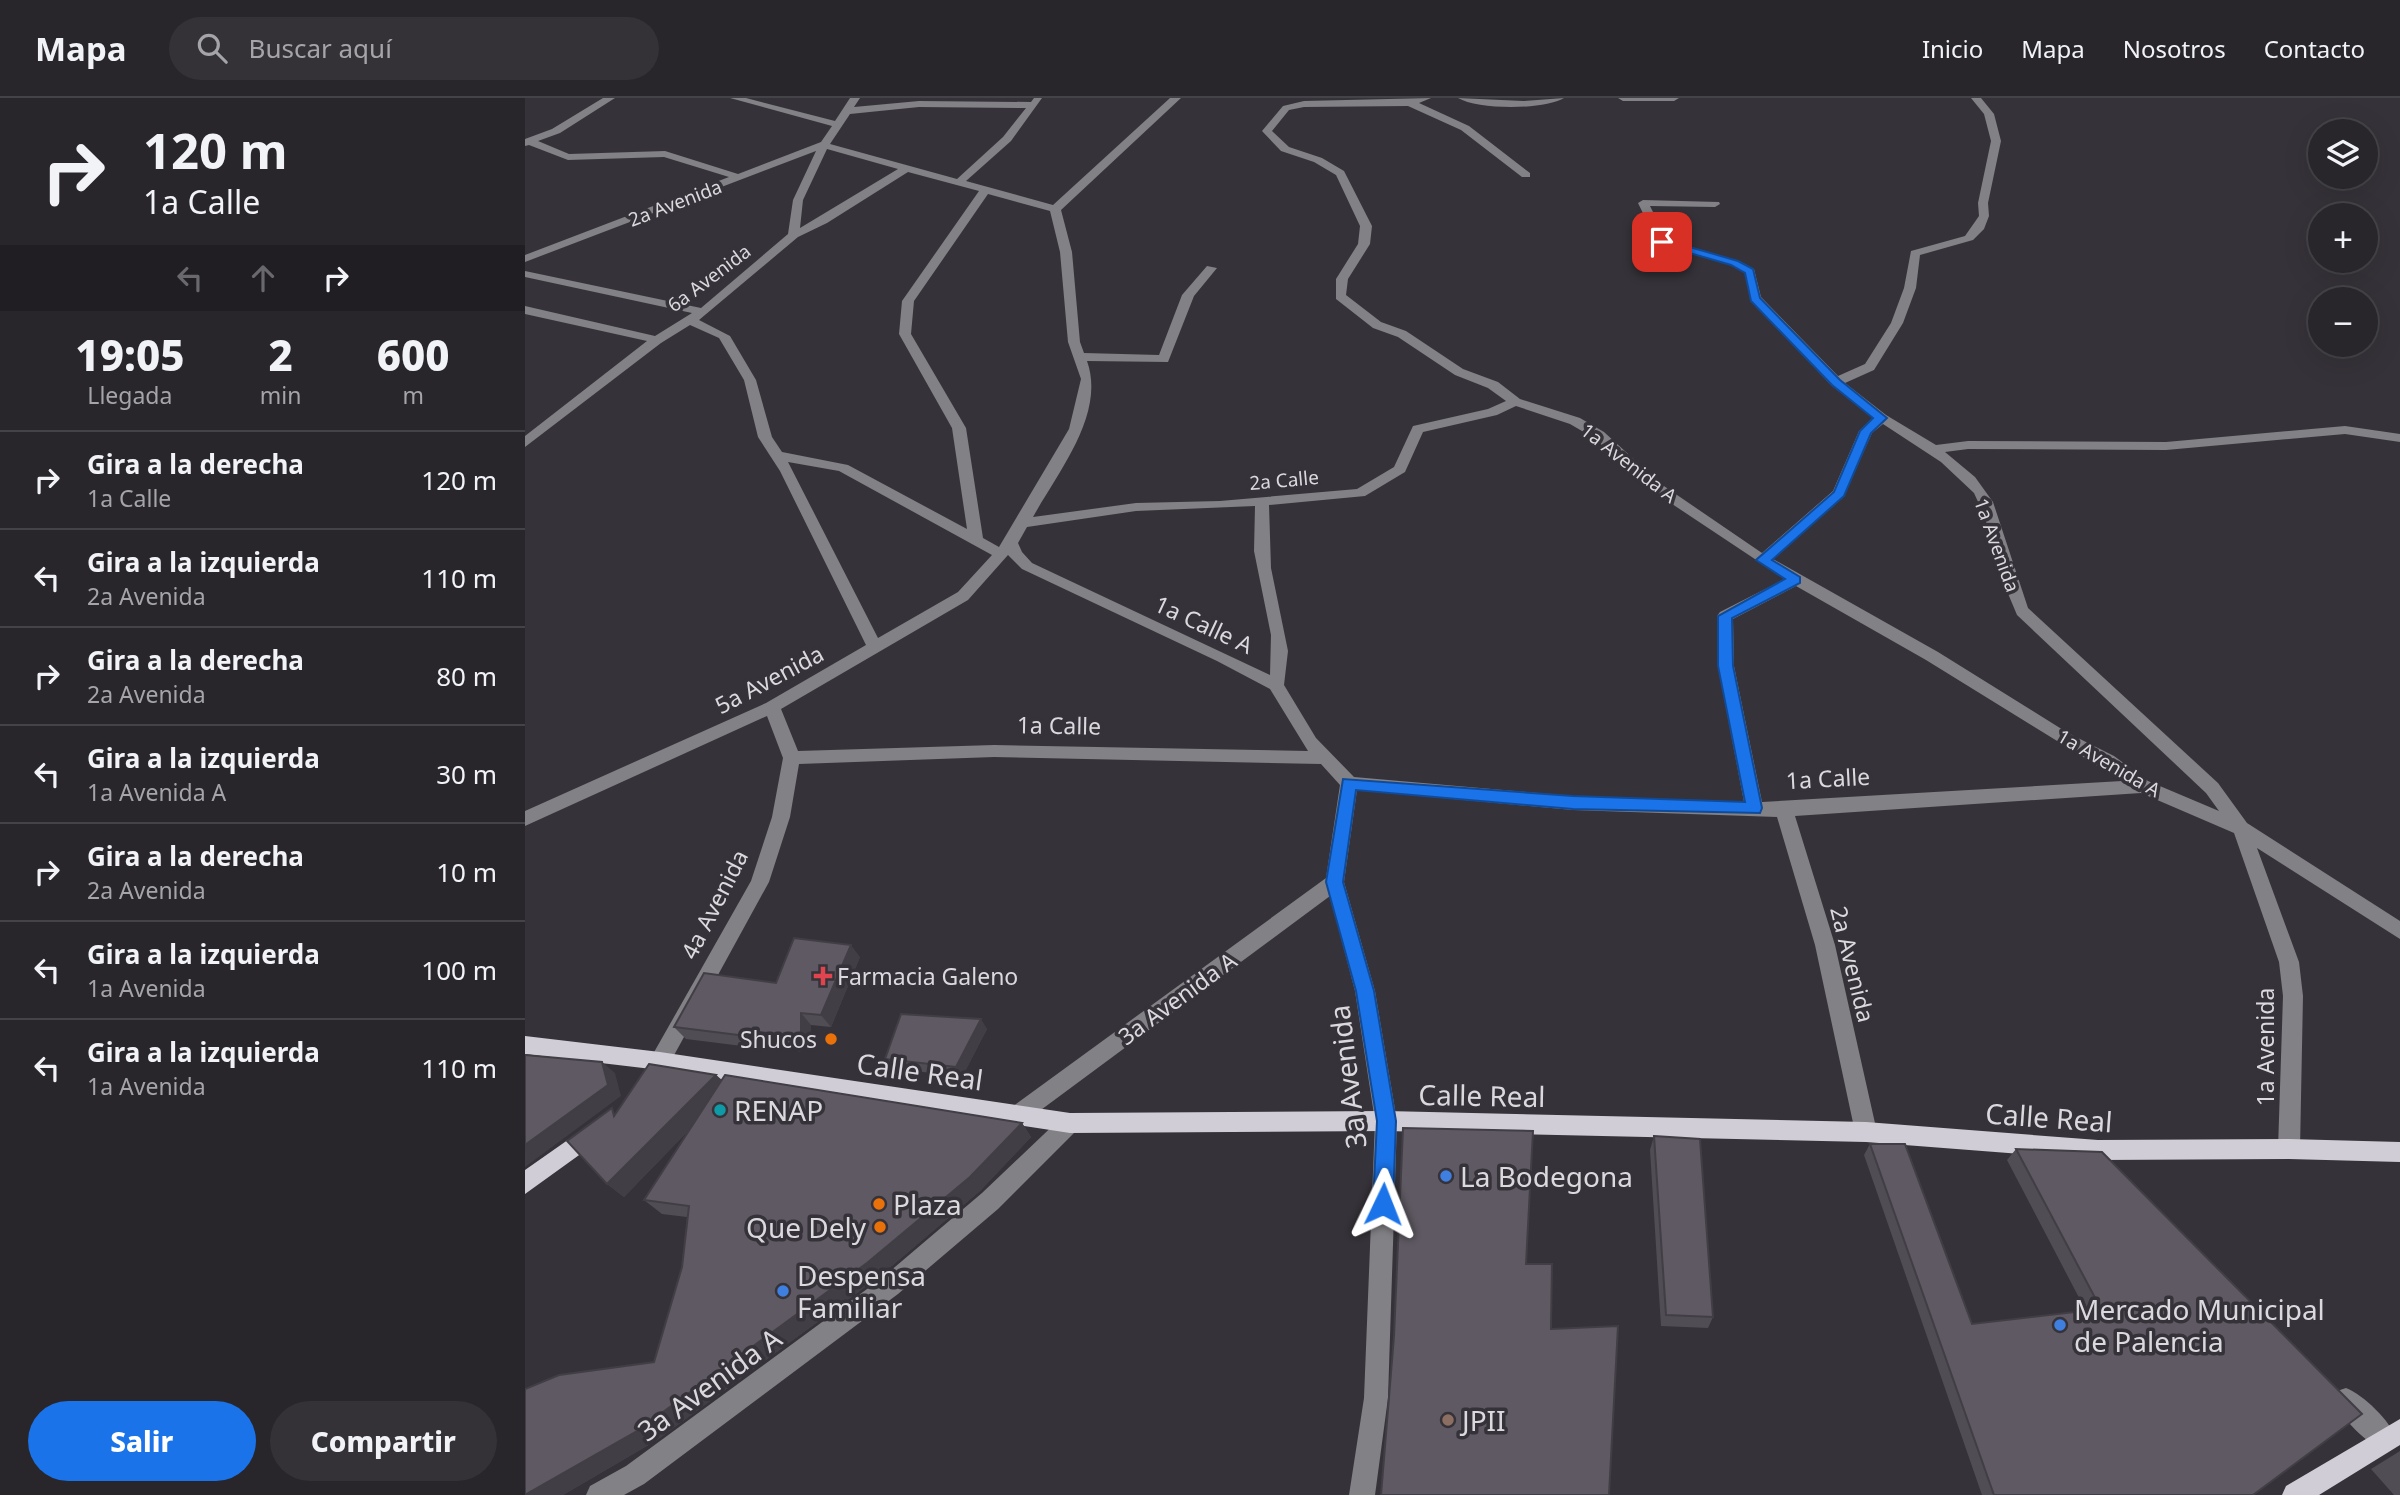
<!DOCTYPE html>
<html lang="es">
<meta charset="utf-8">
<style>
body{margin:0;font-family:"Noto Sans",sans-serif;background:#343237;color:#f1f3f6;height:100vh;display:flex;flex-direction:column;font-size:26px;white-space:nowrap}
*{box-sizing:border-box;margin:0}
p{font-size:23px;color:#a5a5a9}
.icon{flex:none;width:38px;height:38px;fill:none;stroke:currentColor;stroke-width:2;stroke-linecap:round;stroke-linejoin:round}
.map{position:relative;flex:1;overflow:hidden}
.sheet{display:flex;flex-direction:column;background:#28262b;width:525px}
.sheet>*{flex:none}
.guide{background:#28262b;color:#f1f3f6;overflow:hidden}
.fabs{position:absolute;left:1783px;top:21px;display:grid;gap:14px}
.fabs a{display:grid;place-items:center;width:70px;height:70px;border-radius:50%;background:#28262b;box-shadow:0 7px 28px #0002,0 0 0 2px #444347;font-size:35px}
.pin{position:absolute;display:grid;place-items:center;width:60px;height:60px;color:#fff;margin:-30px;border-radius:14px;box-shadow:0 4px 10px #0006}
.me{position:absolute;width:77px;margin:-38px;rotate:2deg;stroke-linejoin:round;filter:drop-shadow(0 0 5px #0008)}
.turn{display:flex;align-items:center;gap:24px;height:147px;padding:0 28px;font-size:32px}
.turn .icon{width:91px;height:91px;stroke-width:2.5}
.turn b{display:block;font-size:49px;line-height:60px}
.lanes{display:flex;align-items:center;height:66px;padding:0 28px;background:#0003;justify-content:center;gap:35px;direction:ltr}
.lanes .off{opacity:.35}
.eta{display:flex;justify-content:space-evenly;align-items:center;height:119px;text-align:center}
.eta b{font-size:42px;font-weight:800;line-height:49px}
.button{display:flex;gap:14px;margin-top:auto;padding:14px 28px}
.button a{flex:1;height:80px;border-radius:42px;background:#1a73e8;color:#fff;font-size:28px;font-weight:800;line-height:80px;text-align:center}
.button a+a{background:#343237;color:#f1f3f6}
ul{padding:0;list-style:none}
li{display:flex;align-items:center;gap:21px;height:98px;padding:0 28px;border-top:2px solid #444347}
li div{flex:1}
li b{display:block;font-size:26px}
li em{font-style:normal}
header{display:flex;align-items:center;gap:42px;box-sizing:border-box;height:98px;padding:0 35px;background:#28262b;border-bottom:2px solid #444347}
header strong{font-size:33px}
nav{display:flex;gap:38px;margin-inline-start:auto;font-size:24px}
.search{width:490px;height:63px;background:#343237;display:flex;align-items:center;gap:18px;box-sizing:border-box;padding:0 24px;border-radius:38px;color:#a5a5a9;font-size:26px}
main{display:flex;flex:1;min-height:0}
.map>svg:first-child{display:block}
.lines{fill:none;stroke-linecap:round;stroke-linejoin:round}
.minor{fill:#828185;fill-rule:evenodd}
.major{fill:#d0cdd6;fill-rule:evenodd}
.wall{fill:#514d54}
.shaded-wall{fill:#423e45}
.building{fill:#5e5962;stroke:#423e45;stroke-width:2}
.route{fill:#1a73e8;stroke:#114b97;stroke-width:2}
.health-dot{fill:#e0444e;stroke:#363239;stroke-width:2.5}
.food-dot{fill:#e8710a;stroke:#363239;stroke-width:2.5}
.culture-dot{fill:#0f9aa8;stroke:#363239;stroke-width:2.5}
.shop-dot{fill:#3f7fe0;stroke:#363239;stroke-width:2.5}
.education-dot{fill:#8d6e63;stroke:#363239;stroke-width:2.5}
.labels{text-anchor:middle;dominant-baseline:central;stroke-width:7;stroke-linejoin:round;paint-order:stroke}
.far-street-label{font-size:19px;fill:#dbd9de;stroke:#363239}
.street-label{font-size:23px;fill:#dbd9de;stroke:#363239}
.poi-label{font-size:23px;fill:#dbd9de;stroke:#363239;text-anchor:start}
.near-street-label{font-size:28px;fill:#dbd9de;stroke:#363239}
.near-poi-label{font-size:28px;fill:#dbd9de;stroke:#363239;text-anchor:start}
</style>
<header>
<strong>Mapa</strong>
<div class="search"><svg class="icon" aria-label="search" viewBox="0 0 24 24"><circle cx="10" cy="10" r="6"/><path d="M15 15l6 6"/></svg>Buscar aquí</div>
<nav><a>Inicio</a><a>Mapa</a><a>Nosotros</a><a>Contacto</a></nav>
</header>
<main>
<section class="sheet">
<div class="guide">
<div class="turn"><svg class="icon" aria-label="right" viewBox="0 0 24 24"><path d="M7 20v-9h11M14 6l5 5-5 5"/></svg><div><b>120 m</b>1a Calle</div></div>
<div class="lanes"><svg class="icon off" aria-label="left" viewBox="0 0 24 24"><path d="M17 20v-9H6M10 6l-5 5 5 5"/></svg><svg class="icon off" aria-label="ahead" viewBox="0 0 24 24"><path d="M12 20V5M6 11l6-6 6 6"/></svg><svg class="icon" aria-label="right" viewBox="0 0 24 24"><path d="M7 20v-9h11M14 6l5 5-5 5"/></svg></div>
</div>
<div class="eta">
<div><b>19:05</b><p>Llegada</p></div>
<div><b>2</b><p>min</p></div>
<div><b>600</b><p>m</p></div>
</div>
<ul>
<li><svg class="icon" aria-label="right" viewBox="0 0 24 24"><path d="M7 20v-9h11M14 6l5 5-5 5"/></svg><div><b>Gira a la derecha</b><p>1a Calle</p></div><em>120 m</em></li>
<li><svg class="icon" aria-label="left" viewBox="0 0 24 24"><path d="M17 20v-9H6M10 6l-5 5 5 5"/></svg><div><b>Gira a la izquierda</b><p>2a Avenida</p></div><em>110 m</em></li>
<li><svg class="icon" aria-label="right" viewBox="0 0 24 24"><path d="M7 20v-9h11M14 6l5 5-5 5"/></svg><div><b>Gira a la derecha</b><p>2a Avenida</p></div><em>80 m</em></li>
<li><svg class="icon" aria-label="left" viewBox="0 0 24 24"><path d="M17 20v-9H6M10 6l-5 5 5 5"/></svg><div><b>Gira a la izquierda</b><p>1a Avenida A</p></div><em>30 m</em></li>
<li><svg class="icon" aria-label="right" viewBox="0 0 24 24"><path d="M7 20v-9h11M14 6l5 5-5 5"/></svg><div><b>Gira a la derecha</b><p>2a Avenida</p></div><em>10 m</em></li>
<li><svg class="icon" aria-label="left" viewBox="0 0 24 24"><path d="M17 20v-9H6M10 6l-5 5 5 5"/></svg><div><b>Gira a la izquierda</b><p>1a Avenida</p></div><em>100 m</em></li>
<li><svg class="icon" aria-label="left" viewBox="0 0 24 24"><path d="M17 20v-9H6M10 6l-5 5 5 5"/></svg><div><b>Gira a la izquierda</b><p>1a Avenida</p></div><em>110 m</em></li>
</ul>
<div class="button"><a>Salir</a><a>Compartir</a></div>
</section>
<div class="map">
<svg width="1875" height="1397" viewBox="0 0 1875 1397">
<rect width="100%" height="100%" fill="#363239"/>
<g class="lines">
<path class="minor" d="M78 0H90L35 35 13 43 44 56 140 53 213 76 296 44 307 28 205 0H221L310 23 325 0H335L329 9 394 3 506 4 509 0H517L486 43 441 83 528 107 645 0H656L536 112 547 154 555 244 559 255 634 257 657 197 682 168 692 170 669 198 643 264 562 263C581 316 533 374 508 419L611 405 695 403 832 391 869 369 888 328 963 311 981 303 963 290 930 277 873 239 848 230 811 201V181L833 146 835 128 811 77 789 64 756 53 737 33 758 8 779 3 906 0 894 5 944 28 1005 75V79H997L936 32 883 8 779 9 764 12 747 33 764 49 797 60 819 73 847 128 845 146 823 181 821 197 856 224 881 233 938 271 973 284 995 301 1055 320 1079 334 1136 386 1237 455 1308 393 1334 333 1348 320 1306 287 1226 203 1220 175 1206 167 1133 146 1113 105 1118 102 1194 104 1195 106 1190 109 1125 108 1142 142 1214 163 1229 171 1236 199 1313 278 1340 266 1366 225 1379 190 1386 153 1440 138 1454 118 1453 105 1466 43 1459 16 1446 0H1456L1469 16 1476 43 1463 105 1464 118 1459 131 1448 142 1395 157 1391 190 1378 225 1349 272 1320 285 1361 317 1411 347 1443 343 1641 344 1820 328 1875 336V344L1820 336 1641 352 1443 351 1420 354 1450 379 1468 404 1503 510 1693 685 1722 725 1875 823V841L1732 750 1774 864 1778 898 1775 1051 1772 1058 1764 1061 1756 1058 1753 1051 1758 898 1754 864 1709 735 1616 695 1270 718 1310 847 1352 1034 1349 1041 1341 1044 1333 1041 1330 1034 1290 847 1252 719 1048 712 832 692 819 784 850 893 872 1023 863 1300 850 1397H824L839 1300 850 1023 830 893 805 798 501 1023 494 1026 487 1023 483 1016 487 1009 801 780 815 687 796 666 469 659 274 666 265 719 244 784 142 970 135 972 128 970 125 963 128 956 226 783 247 719 258 660 242 618 0 728V713L241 605 341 547 255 373 233 339 219 282 194 240 165 227 136 245 0 349V338L122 243 0 216V208L130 238 167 215 0 179V173L176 210 263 136 268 102 291 53 0 164V157L204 79 139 59 43 62 4 47 0 48V41L27 31ZM394 9 501 10 478 39 432 81 305 46 325 16ZM302 51 373 71 275 130 278 102ZM383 74 454 93 377 203 374 236 427 330 442 431 323 367 257 354 247 339 231 282 205 238 174 222 273 139 302 125ZM463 96 525 113 535 154 543 244 556 281 544 331 474 449 458 440 441 330 386 236 389 203ZM991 308 1045 326 1069 340 1126 392 1260 481 1195 514 1192 518 1193 568 1219 704 1048 698 829 679 791 640 759 587 763 553 746 470 744 407 840 398 880 374 898 334 972 317ZM1358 326 1416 364 1449 395 1459 417 1479 486 1492 517 1681 695 1694 713 1623 683 1589 658 1543 635 1413 554 1248 461 1319 398 1347 335ZM263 364 314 373 467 457 433 494 353 540ZM730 408 729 453 746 537 745 577 507 465 497 454 493 445 502 429 611 413ZM483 457 497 471 692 563 745 591 783 653 469 647 273 653 256 611 443 502ZM1271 488 1401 562 1597 683 1237 704 1209 568 1208 521Z
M933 0 998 3 1039 0C1019 12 953 12 933 0Z
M1093 0H1154L1149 3H1098Z
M545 1015 552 1018 556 1025 552 1032 473 1111 373 1196 119 1386 99 1397H61L65 1388 101 1368 357 1180 457 1095 538 1018Z
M1821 1290C1839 1297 1865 1323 1872 1341L1869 1350 1860 1353C1842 1346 1816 1320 1809 1302L1812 1293Z"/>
<path class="major" d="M0 938 135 954 545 1015 861 1013 1341 1024 1573 1042 1764 1041 1875 1044V1064L1764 1061 1573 1062 1341 1044 861 1033 545 1035 135 972 0 956Z
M67 1025 75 1028 78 1035 75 1042 0 1096V1072Z
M1875 1321V1347L1794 1397H1757L1761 1388Z"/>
</g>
<path class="wall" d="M335 859 306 929 286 927V948L274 954 266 948 242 946 240 951 161 941 149 929Z
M462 931 437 979 367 970 360 961Z
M191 977 197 982 497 1025 506 1039 455 1093 355 1178 132 1342 38 1397H0L129 1264 157 1169 162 1119 137 1116 119 1102 164 1032 99 1099 82 1086 92 1014Z
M1129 1038 1188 1219 1183 1230 1136 1228 1125 1052Z
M1345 1046 1447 1226 1561 1213 1482 1062 1491 1051 1728 1397H1457L1339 1057Z
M1875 1353V1397H1869L1846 1371Z"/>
<path class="shaded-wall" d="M326 847 335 859 306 929 296 917Z
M276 915 286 927V948L274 954 263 942Z
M456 921 462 931 437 979 431 969Z
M231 934 242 946 240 951 229 939Z
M77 964 90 975 96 998 0 1069V1047Z
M191 977 205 990 99 1099 82 1086Z
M497 1025 506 1039 455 1093 355 1178 132 1342 38 1397H0Z"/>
<path class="building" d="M269 840 326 847 296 917 276 915V936L263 942 256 936 231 934 229 939 149 929 179 875 251 885Z
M376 916 456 921 431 969 360 961Z
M0 957 77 964 83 987 0 1047Z
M124 966 191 977 82 1086 42 1043 87 1010 89 1018Z
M200 977 497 1025 445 1079 342 1165 112 1333 0 1397V1291L34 1277 129 1264 157 1169 164 1108 119 1102Z
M878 1030 1008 1033 1001 1166H1027L1026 1231 1093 1228 1084 1397H856L869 1238Z
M1129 1038 1175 1041 1188 1219 1141 1217Z
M1345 1046H1380L1447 1226 1576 1211 1491 1051 1577 1054 1837 1316 1728 1397H1469Z"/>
<path class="route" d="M1137 141 1213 163 1228 171 1235 200 1315 282 1362 320 1346 335 1319 398 1247 462 1275 479V485L1207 520 1208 568 1237 710 1235 715 1048 711 831 692 818 784 849 893 871 1023 868 1106 865 1113 858 1116 851 1113 848 1106 852 1023 831 893 801 784 818 681 1048 698 1220 704 1193 568V518L1260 481 1231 462 1309 394 1335 333 1348 320 1307 287 1226 203 1220 175 1206 167 1134 146 1132 144Z"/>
<path class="health-dot" d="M294.5 867.5h7v7h7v7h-7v7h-7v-7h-7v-7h7z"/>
<g class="food-dot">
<circle cx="306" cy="941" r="7"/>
<circle cx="354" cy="1106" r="7"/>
<circle cx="355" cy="1129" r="7"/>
</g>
<circle class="culture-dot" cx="195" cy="1012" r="7"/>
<g class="shop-dot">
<circle cx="921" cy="1078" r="7"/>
<circle cx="258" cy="1193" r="7"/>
<circle cx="1535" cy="1227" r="7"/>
</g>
<circle class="education-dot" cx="923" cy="1322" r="7"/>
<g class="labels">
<g class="far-street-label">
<text transform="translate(150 105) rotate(-21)">2a Avenida</text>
<text transform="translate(184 180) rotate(-37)">6a Avenida</text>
<text transform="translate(1104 365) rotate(38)">1a Avenida A</text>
<text transform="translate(759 382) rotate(-5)">2a Calle</text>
<text transform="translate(1472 447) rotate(70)">1a Avenida</text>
<text transform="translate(1584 665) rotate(30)">1a Avenida A</text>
</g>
<g class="street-label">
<text transform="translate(679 526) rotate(25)">1a Calle A</text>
<text transform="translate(244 581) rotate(-28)">5a Avenida</text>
<text transform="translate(534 627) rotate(1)">1a Calle</text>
<text transform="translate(1303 680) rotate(-3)">1a Calle</text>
<text transform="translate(189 806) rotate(-63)">4a Avenida</text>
<text transform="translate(1328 866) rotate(76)">2a Avenida</text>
<text transform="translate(652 900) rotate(-36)">3a Avenida A</text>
<text transform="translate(1740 949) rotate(-90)">1a Avenida</text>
</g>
<g class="poi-label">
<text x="312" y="878">Farmacia Galeno</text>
<text x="292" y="941" text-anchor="end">Shucos</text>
</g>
<g class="near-street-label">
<text transform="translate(395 973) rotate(8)">Calle Real</text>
<text transform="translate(822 979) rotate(-97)">3a Avenida</text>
<text transform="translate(957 997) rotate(1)">Calle Real</text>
<text transform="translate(1524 1019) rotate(4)">Calle Real</text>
<text transform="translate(184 1286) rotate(-36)">3a Avenida A</text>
</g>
<g class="near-poi-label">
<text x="209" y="1012">RENAP</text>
<text x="935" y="1078">La Bodegona</text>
<text x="368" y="1106">Plaza</text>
<text x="341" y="1129" text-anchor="end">Que Dely</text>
<text x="272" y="1177">Despensa<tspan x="272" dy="32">Familiar</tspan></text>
<text x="1549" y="1211">Mercado Municipal<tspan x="1549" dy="32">de Palencia</tspan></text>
<text x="937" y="1322">JPII</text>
</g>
</g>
</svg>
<div class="fabs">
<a><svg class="icon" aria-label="layers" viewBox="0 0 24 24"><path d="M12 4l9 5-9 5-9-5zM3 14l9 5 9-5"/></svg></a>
<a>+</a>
<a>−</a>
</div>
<div class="pin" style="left:1137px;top:144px;background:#d93025"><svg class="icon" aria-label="arrive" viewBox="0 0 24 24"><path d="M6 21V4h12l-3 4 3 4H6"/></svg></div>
<svg class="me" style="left:858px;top:1106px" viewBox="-20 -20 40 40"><path d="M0-17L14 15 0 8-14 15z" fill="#1a73e8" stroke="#fff" stroke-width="4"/></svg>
</div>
</main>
